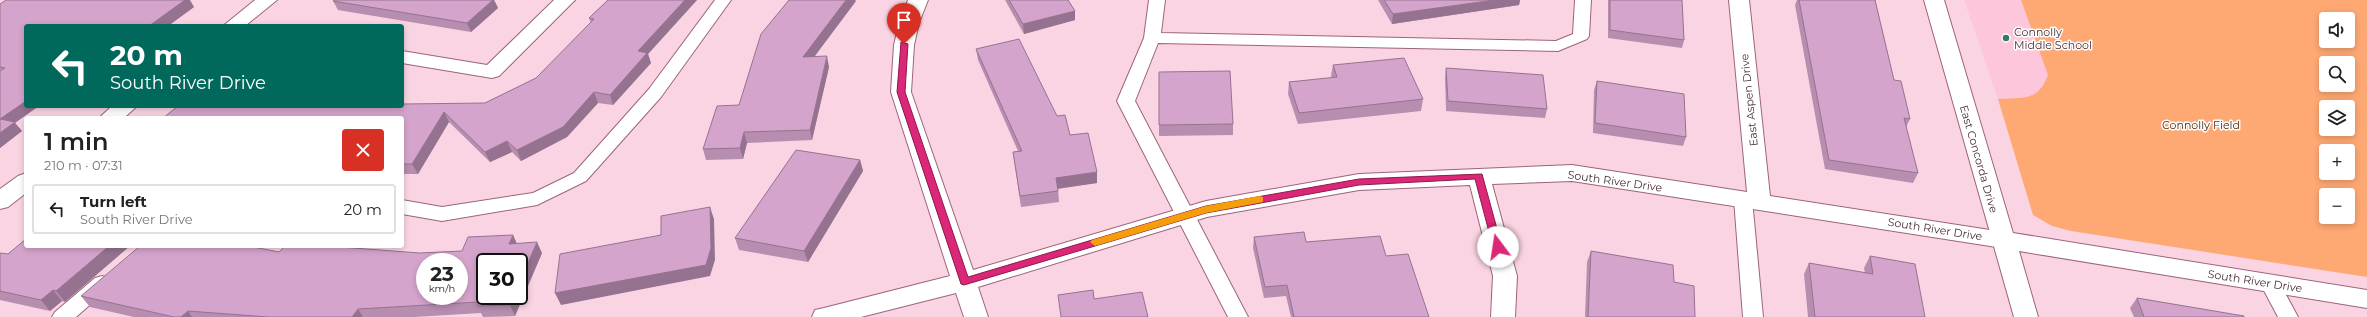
<!DOCTYPE html>
<meta charset="utf-8">
<style>
body{margin:0;font-family:Montserrat,sans-serif;background:#f2f2f2;color:#222;height:100vh;display:flex;flex-direction:column;font-size:15px;white-space:nowrap}
*{box-sizing:border-box;margin:0}
p{font-size:13px;color:#767676}
.icon{flex:none;width:22px;height:22px;fill:none;stroke:currentColor;stroke-width:2;stroke-linecap:round;stroke-linejoin:round}
.map{position:relative;flex:1;overflow:hidden}
.side{position:absolute;left:24px;top:116px;width:380px;height:132px;display:flex;flex-direction:column;background:#fff;border-radius:4px;box-shadow:0 2px 6px #0003}
.side>*{flex:none}
.hud{position:absolute;left:24px;top:24px;width:380px;height:84px;border-radius:4px;box-shadow:0 2px 6px #0003;background:#00695c;color:#fff;overflow:hidden}
.buttons{position:absolute;left:2319px;top:12px;display:grid;gap:8px}
.buttons a{display:grid;place-items:center;width:36px;height:36px;border-radius:4px;background:#fff;box-shadow:0 2px 6px #0003;font-size:20px}
.speed{position:absolute;left:416px;top:253px;display:flex;gap:8px;font-size:20px;font-weight:700;text-align:center}
.speed>*{display:grid;place-content:center;width:52px;height:52px;border-radius:50%;background:#fff;box-shadow:0 2px 6px #0003;line-height:1}
.speed small{font-size:10px;font-weight:400}
.speed .limit{border:2px solid #111;border-radius:6px;background:#fff;color:#111}
.pin{position:absolute;display:grid;place-items:center;width:34px;height:34px;color:#fff;margin:-41px -17px;border-radius:50% 50% 50% 0;rotate:-45deg;box-shadow:0 0 4px #0007}
.pin .icon{rotate:45deg}
.me{position:absolute;width:44px;margin:-22px;rotate:346deg;stroke-linejoin:round;filter:drop-shadow(0 0 3px #0008)}
.turn{display:flex;align-items:center;gap:14px;height:84px;padding:0 20px;font-size:18px}
.turn .icon{width:52px;height:52px;stroke-width:2.5}
.turn b{display:block;font-size:28px;line-height:34px}
.round{display:grid;place-items:center;flex:none;width:42px;height:42px;border-radius:4px;background:#f2f2f2}
.overview{display:flex;align-items:center;justify-content:space-between;height:68px;padding:0 20px}
h1{font-size:24px;font-weight:600;line-height:30px}
ul{padding:0;list-style:none}
li{display:flex;align-items:center;gap:12px;height:50px;margin:0 8px 6px;padding:0 12px;border:2px solid #e0e0e0;border-radius:4px}
li div{flex:1}
li b{display:block;font-size:15px}
li em{font-style:normal}
.map>svg:first-child{display:block}
.built{fill:#fec6dd}
.green{fill:#fea873;fill-rule:evenodd}
.lines{fill:none;stroke-linecap:round;stroke-linejoin:round}
.service-casing{stroke:#9b647c;stroke-width:2}
.minor-casing{stroke:#9b647c;stroke-width:2}
.tertiary-casing{stroke:#9b647c;stroke-width:2}
.service{fill:#fff;fill-rule:evenodd}
.minor{fill:#fff;fill-rule:evenodd}
.tertiary{fill:#fff;fill-rule:evenodd}
.wall{fill:#b78db0}
.shaded-wall{fill:#957390}
.building{fill:#d5a4cd;stroke:#957390;fill-rule:evenodd}
.route{fill:#db2777;stroke:#8e194d}
.slow{fill:#f59e0b}
.poi-dot{fill:#397866;stroke:#fff;stroke-width:1.5}
.labels{text-anchor:middle;dominant-baseline:central;stroke-width:3;stroke-linejoin:round;paint-order:stroke}
.poi-label{font-size:11px;fill:#442c36;stroke:#fff;text-anchor:start}
.street-label{font-size:11px;fill:#442c36;stroke:#fff}
.park-label{font-size:11px;fill:#4b270e;stroke:#fff}
</style>
<div class="map">
<svg width="2367" height="317" viewBox="0 0 2367 317">
<rect width="100%" height="100%" fill="#fad4e3"/>
<path class="built" d="M1964 0H2021L2049 75 2043 89 2031 97 1998 99Z"/>
<path class="green" d="M2021 0H2367V277L2071 231 2052 226 2033 215 1998 99C2023 97 2038 102 2048 75ZM2326 19H2348V41H2326ZM2326 63H2348V85H2326ZM2326 107H2348V129H2326ZM2326 151H2348V173H2326ZM2326 195H2348V217H2326Z"/>
<g class="lines">
<g class="service-casing">
<path id="service" d="M715 0H731L661 97 586 181 537 205 442 221 402 214V200L442 207 533 193 574 173 649 89Z
M1149 0H1165L1161 33 1556 41 1573 34 1575 0H1591L1589 36 1587 39 1558 51 1158 43 1135 101 1248 317H1228L1117 101 1144 38Z
M1743 193 1750 194 1752 199 1763 317H1743L1734 199 1736 194Z
M102 276 109 278 112 283 109 288 76 317H52L55 312 95 278Z
M2270 276 2277 278 2298 317H2278L2260 283 2263 278Z"/>
</g>
<g class="minor-casing">
<path id="minor" d="M554 0H575L499 76 492 78 402 63V51L487 65Z
M908 0H928L919 23 914 45 911 92 973 270 1206 201 1359 174 1572 165 1747 192 1729 0H1749L1770 196 2003 232 2011 234 2015 240 2011 246 2003 248 1572 181 1492 184 1517 276 1515 317H1491L1493 276 1470 185 1359 190 1207 217 978 287 988 317H964L956 293 861 317H812L815 310 824 308 950 276 891 92 894 45 899 23Z"/>
</g>
<g class="tertiary-casing">
<path id="tertiary" d="M255 0H277L245 26H223Z
M1924 0H1944L2013 233 2367 290V308L2019 251 2038 317H2014Z
M112 106H137L124 118H99Z
M26 173V193L8 207 0 209V189L18 176Z"/>
</g>
<use href="#service" class="service"/>
<use href="#minor" class="minor"/>
<use href="#tertiary" class="tertiary"/>
</g>
<path class="wall" d="M334 0H494L498 8 471 32 338 10 333 1Z
M608 0H697L648 54 651 63 613 105 598 103 567 137 521 161 512 152 490 162 449 122 418 174H402V118L485 103 536 78 591 23 589 18Z
M1005 0H1068L1075 11V20L1024 34Z
M1378 0H1520L1519 5 1392 24Z
M1608 0H1682L1684 40 1682 48 1608 38Z
M1797 0H1875L1894 80 1910 119 1906 127 1918 173 1913 183 1825 169 1795 5Z
M856 1 814 56 829 67 812 140 747 143 743 159 706 160 703 149 739 105Z
M0 4 194 7 168 26H26L15 123 22 131 0 148Z
M976 49 1057 116 1070 135 1097 183 1058 188 1059 202 1021 207 1013 152 1018 151 978 60Z
M1333 65 1423 99 1421 111 1298 124 1288 94 1289 82 1332 78 1331 76Z
M1446 68 1547 109 1545 118 1446 111 1445 77Z
M1597 81 1686 137 1683 146 1593 133 1594 90Z
M1233 124V135L1159 136V125Z
M860 160 863 171 808 262 739 250 735 238Z
M513 235 516 243 542 253 515 316 483 317 481 313 414 317H134L90 307 81 296 279 252 420 253 462 251Z
M1254 237 1306 242 1386 256 1429 317H1291L1286 296 1264 298 1253 248Z
M26 239 65 302 62 301 50 311 0 300V253L8 254Z
M1591 251 1674 282 1695 317H1585L1587 262Z
M1870 256 1925 317H1808L1804 274 1809 263 1865 273 1864 268Z
M2137 298 2244 317H2134L2130 308Z"/>
<path class="shaded-wall" d="M179 0H190L194 7 168 26H149Z
M493 0H494L498 8 471 32 467 23Z
M685 0H697L648 54 651 63 613 105 610 95 638 51Z
M846 0H855L856 1 806 68 803 57Z
M1495 0H1520L1519 5 1392 24 1393 14Z
M1075 11V20L1024 34 1023 24Z
M827 56 829 67 812 140 810 130Z
M594 92 598 103 567 137 521 161 517 150Z
M26 101V106H39L15 123 22 131 0 148V119Z
M444 112 449 122 418 174 412 164Z
M744 132 747 143 743 159 740 148Z
M507 141 512 152 490 162 485 152Z
M860 160 863 171 808 262 804 251Z
M1097 172V183L1057 189 1056 178Z
M710 207 714 219 715 260 710 276 561 305 555 293Z
M513 235 518 246 509 244Z
M537 242 542 253 515 316 510 305 514 296H519V284Z
M109 246H130L65 302 56 291Z
M53 290 62 301 50 311 41 300Z
M358 309 363 317H352Z
M188 311 192 317H181Z"/>
<path class="building" d="M6 0H185L149 26H26V101L0 119V71L5 68 0 67V4Z
M334 0H493L467 23 333 1Z
M608 0H685L638 51 647 53 610 95 594 92 563 127 517 150 507 141 485 152 444 112 412 164H402V118H163L178 106H402V104L485 103 536 78 594 19 589 18Z
M789 0H846L803 57 827 56 810 130 744 132 740 148 703 149 717 106 739 105 761 34Z
M1009 0H1068L1075 11 1023 24Z
M1384 0H1495L1393 14Z
M1610 0H1682L1684 40 1610 30Z
M1799 0H1875L1894 80 1901 81 1910 119 1904 118 1918 173 1829 160Z
M1019 39 1057 116 1065 115 1070 135 1088 133 1097 172 1056 178 1058 191 1020 196 1013 152 1022 151 976 49Z
M1404 58 1423 99 1299 113 1289 82 1337 77 1333 65Z
M1446 68 1543 75 1547 109 1448 101Z
M1230 71 1233 124 1159 125V72Z
M1597 81 1684 94 1686 137 1595 123Z
M0 119 15 122 0 133Z
M796 150 860 160 804 251 735 238Z
M710 207 711 248 706 265 555 293 560 254 661 235V216Z
M1304 232 1306 242 1380 236 1386 256 1408 254 1429 317H1294L1287 285 1265 287 1254 237Z
M513 235 509 244 537 242 519 284V262H485V296H514L510 305 477 306 479 302 358 309 352 317H268L188 311 181 317H174L81 296 140 246H248L279 252 285 246H326L420 253 462 251 468 237ZM425 262H459V296H425Z
M26 239V246H109L56 291 53 290 41 300 0 291V253L8 254Z
M1591 251 1673 265 1674 282 1694 286 1695 317H1588Z
M1870 256 1915 264 1925 317H1815L1809 263 1873 274Z
M1093 290 1094 299 1142 292 1148 317H1061L1058 295Z
M2137 298 2244 316V317H2144Z"/>
<path class="route" d="M901 42 908 44 905 92 968 277 1206 206 1359 179 1482 174 1502 247 1498 251 1493 247 1475 179 1359 185 1206 213 964 285 961 284 897 92Z"/>
<path class="slow" d="M1259 196 1263 197V202L1206 213 1095 246 1090 242 1092 240 1206 206Z"/>
<circle class="poi-dot" cx="2006" cy="38" r="4"/>
<g class="labels">
<g class="poi-label">
<text x="2014" y="32">Connolly<tspan x="2014" dy="13">Middle School</tspan></text>
</g>
<g class="street-label">
<text transform="translate(1749 100) rotate(-96)">East Aspen Drive</text>
<text transform="translate(1979 159) rotate(74)">East Concorda Drive</text>
<text transform="translate(1615 181) rotate(8)">South River Drive</text>
<text transform="translate(1935 229) rotate(9)">South River Drive</text>
<text transform="translate(2255 281) rotate(9)">South River Drive</text>
</g>
<g class="park-label">
<text x="2201" y="125">Connolly Field</text>
</g>
</g>
</svg>
<div class="buttons">
<a><svg class="icon" aria-label="sound" viewBox="0 0 24 24"><path d="M4 9h4l5-4v14l-5-4H4zM17 9q2 3 0 6"/></svg></a>
<a><svg class="icon" aria-label="search" viewBox="0 0 24 24"><circle cx="10" cy="10" r="6"/><path d="M15 15l6 6"/></svg></a>
<a><svg class="icon" aria-label="layers" viewBox="0 0 24 24"><path d="M12 4l9 5-9 5-9-5zM3 14l9 5 9-5"/></svg></a>
<a>+</a>
<a>−</a>
</div>
<div class="speed"><div>23<small>km/h</small></div><div class="limit">30</div></div>
<div class="pin" style="left:904px;top:44px;background:#d93025"><svg class="icon" aria-label="arrive" viewBox="0 0 24 24"><path d="M6 21V4h12l-3 4 3 4H6"/></svg></div>
<svg class="me" style="left:1498px;top:247px" viewBox="-20 -20 40 40"><circle r="19" fill="#fff"/><path d="M0-13L10 11 0 6-10 11z" fill="#db2777"/></svg>
<div class="hud">
<div class="turn"><svg class="icon" aria-label="left" viewBox="0 0 24 24"><path d="M17 20v-9H6M10 6l-5 5 5 5"/></svg><div><b>20 m</b>South River Drive</div></div>
</div>
<section class="side">
<div class="overview"><div><h1>1 min</h1><p>210 m · 07:31</p></div><a class="round" style="background:#d93025;color:#fff"><svg class="icon" aria-label="close" viewBox="0 0 24 24"><path d="M6 6l12 12M18 6L6 18"/></svg></a></div>
<ul>
<li><svg class="icon" aria-label="left" viewBox="0 0 24 24"><path d="M17 20v-9H6M10 6l-5 5 5 5"/></svg><div><b>Turn left</b><p>South River Drive</p></div><em>20 m</em></li>
</ul>
</section>
</div>
